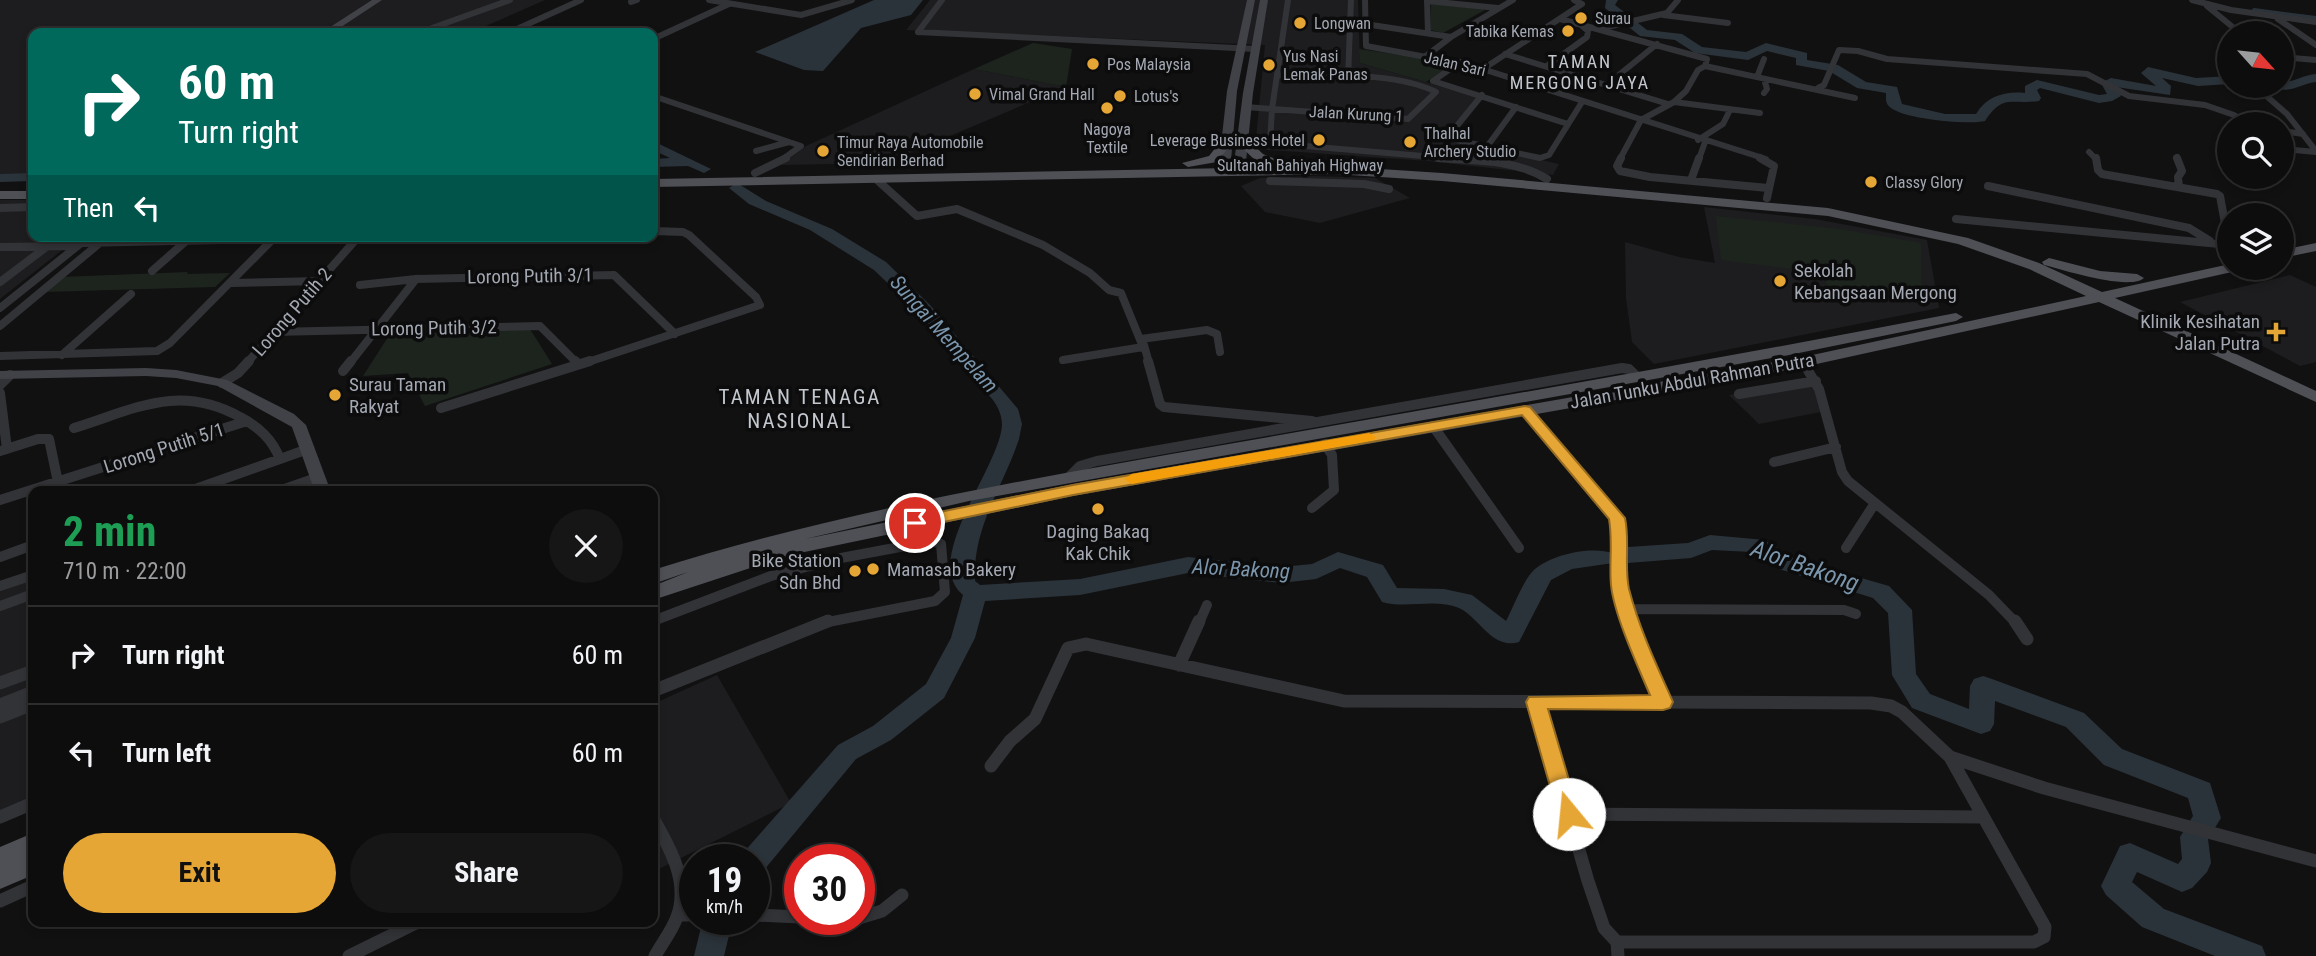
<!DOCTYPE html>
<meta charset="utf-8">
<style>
body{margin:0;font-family:"Roboto Condensed",sans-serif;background:#161617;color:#f1f3f6;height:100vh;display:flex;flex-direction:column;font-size:26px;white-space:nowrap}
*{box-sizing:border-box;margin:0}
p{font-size:23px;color:#9a9c9e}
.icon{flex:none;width:38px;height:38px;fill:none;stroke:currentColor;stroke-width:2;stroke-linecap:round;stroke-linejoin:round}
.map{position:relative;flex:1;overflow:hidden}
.sheet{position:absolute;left:28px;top:486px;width:630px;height:441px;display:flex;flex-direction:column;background:#0d0d0e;border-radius:14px;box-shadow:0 4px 10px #0003,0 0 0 2px #2d2d2e}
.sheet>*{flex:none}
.hud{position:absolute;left:28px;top:28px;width:630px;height:214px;border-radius:14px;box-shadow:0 4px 10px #0003,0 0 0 2px #2d2d2e;background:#00695c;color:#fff;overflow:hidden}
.needle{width:46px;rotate:117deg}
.tools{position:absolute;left:2217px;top:21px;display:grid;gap:14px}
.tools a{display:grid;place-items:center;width:77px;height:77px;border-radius:50%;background:#0d0d0e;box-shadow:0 4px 10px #0003,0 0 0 2px #2d2d2e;font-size:35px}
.speed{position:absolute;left:679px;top:844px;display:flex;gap:14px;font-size:35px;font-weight:700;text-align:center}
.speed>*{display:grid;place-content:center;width:91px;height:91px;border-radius:50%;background:#0d0d0e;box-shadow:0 4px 10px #0003,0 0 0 2px #2d2d2e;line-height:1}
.speed small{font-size:18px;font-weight:400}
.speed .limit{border:10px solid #d22;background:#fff;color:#111}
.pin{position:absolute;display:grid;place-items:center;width:60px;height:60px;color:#fff;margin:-30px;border:4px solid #fff;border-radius:50%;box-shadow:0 2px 7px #0007}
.me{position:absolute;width:77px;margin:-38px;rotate:343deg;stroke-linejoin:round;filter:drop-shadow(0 0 5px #0008)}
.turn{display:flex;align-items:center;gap:24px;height:147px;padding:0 35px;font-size:32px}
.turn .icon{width:91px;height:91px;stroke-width:2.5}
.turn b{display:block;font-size:49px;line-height:60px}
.then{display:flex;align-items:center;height:66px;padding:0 35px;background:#0003;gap:14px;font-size:26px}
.round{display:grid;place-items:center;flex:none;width:74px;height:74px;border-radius:37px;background:#161617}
.head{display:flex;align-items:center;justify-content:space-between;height:119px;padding:0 35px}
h1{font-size:42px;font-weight:700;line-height:52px;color:#1e9e55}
.button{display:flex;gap:14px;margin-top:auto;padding:14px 35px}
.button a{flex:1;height:80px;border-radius:42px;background:#e6a635;color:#111;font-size:28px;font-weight:700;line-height:80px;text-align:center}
.button a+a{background:#161617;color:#f1f3f6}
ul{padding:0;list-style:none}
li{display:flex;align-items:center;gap:21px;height:98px;padding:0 35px;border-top:2px solid #2d2d2e}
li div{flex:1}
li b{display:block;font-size:26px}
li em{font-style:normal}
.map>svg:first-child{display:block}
.built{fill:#1d1d1f}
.green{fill:#1d241e}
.water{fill:#2b333a}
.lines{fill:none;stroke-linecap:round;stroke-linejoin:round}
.canal{fill:#2b333a;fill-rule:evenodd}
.river{fill:#2b333a;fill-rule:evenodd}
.street-far3{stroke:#323337;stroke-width:6}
.street-far2{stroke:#323337;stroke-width:8}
.street-far1{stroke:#323337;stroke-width:10}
.street{stroke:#323337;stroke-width:13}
.secondary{fill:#404247;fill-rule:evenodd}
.primary{fill:#4e5056;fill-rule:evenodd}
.route{fill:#e6a635;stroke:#966c22;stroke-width:2}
.slow{fill:#f59e0b}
.poi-dot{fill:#e6a635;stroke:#0c0c0d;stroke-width:2.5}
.labels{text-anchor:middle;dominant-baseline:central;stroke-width:7;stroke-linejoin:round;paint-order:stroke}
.far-poi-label{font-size:16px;fill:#a3a8b2;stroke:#0c0c0d;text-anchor:start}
.far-street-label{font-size:16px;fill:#a3a8b2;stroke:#0c0c0d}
.far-neighbourhood-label{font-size:18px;letter-spacing:2px;fill:#c3c7ce;stroke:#0c0c0d}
.poi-label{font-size:19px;fill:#a3a8b2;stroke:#0c0c0d;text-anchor:start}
.street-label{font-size:19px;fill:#a3a8b2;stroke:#0c0c0d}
.water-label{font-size:21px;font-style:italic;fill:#7b96ac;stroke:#0c0c0d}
.neighbourhood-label{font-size:21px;letter-spacing:2px;fill:#c3c7ce;stroke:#0c0c0d}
.near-water-label{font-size:24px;font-style:italic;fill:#7b96ac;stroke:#0c0c0d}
</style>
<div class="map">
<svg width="2316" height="956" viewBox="0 0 2316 956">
<rect width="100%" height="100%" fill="#111112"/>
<path class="built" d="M0 0H545L470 33H33V174L0 175Z
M930 0H1358L1360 63 1477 97 1444 138 1559 164 1553 175 1428 161 1255 149 1265 45 906 30Z
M974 69 1066 87 886 163 781 165 806 146Z
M1315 176 1375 178 1410 198 1320 223 1265 212 1241 186 1260 178Z
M0 200H33V236H80L0 299Z
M1704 207 1815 219 1927 240 1939 308 1654 364 1632 342 1626 298 1625 242 1679 257 1715 263Z
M2290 275 2316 287V362L2300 366 2180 302Z
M1812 380 1821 412 1759 424 1729 395Z
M33 577V797L0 811V589Z
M717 675 791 803 653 872V704Z"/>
<path class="green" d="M1431 4 1482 8 1485 10 1443 33 1431 30Z
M1033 43 1072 49 1066 87 974 69Z
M1359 49 1454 63 1426 82 1360 63Z
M1716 216 1840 229 1921 243V295L1827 286 1823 273 1721 260Z
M188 272 187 274 230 273 215 287 43 292 60 277Z
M530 329 552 364 425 406 408 373 363 376 390 334Z"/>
<path class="water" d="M874 0H923L911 15 861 28 823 71 804 70 755 52Z"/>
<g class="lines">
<path class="canal" d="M2254 8 2316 16V20L2252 11V9Z"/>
<path class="river" d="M1606 0H1618L1615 5 1647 30 1682 34 1702 47 1746 52 1766 43 1807 53V60L1838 65 1866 82 1897 87 1902 104 1945 114H1976C1987 96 2005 91 2025 93V86L2037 80 2099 95 2107 94 2101 83 2111 78 2156 86 2141 73 2148 67 2196 78 2230 76V84L2198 86 2162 78 2171 86 2170 95 2116 87 2121 96 2112 101 2099 103 2040 88 2037 90 2041 98 2039 101C2012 105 2003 93 1985 121 1967 125 1905 119 1891 108 1885 104 1886 99 1886 93L1857 88 1829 71 1796 65V58L1767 51 1748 60 1695 53 1675 40 1640 36 1605 8Z
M2316 74V82C2301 83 2288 96 2273 86H2282V82C2295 82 2303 75 2316 74Z
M653 141 711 169 704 173 688 166 653 167V159L670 158 653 150Z
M33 173V181L0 182V174Z
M737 183 766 201 832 229 886 262 930 305 1018 409 1022 424 1019 439C1003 487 972 528 975 581L980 585 1080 579 1188 557 1281 567 1312 564 1338 552 1383 565 1397 588 1444 589 1472 595 1506 621C1513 608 1524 578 1535 569 1553 554 1591 546 1613 553L1616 558 1613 563 1572 569 1551 580 1519 642C1492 650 1480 618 1459 608 1435 598 1406 609 1382 602L1367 577 1340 568 1316 579 1281 583 1188 573 1080 595 985 601 975 638 944 698 891 740 856 759 764 870 754 873V859H740L744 852 838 745 873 726 926 684 951 638 963 595C920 560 1000 467 1002 425 1002 415 998 407 993 400L918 312 874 270 810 230 749 204 729 188Z
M1710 535 1765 540 1795 559 1889 586 1912 610 1916 674 1930 694 1969 709 1970 686 1974 679 1983 676 1992 679 2084 713 2122 749 2210 783 2221 818 2208 839 2211 863 2207 872 2192 888 2182 892 2137 872 2132 882 2164 909 2262 946 2266 956H2215L2142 927 2106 895 2101 886 2120 846 2130 843 2178 864 2182 859 2180 837 2193 816 2188 798 2104 765 2066 727 1995 701 1994 724 1990 731 1981 734 1912 708 1892 675 1888 613 1873 598 1779 569 1752 552 1712 550 1691 558 1628 563 1620 560 1617 555 1620 550 1628 547 1688 543Z
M703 919H733L724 956H694Z"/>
<path class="street-far3" d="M709 0 801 15 852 0
M1288 0 1272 109 1270 143 1458 159
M1365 0 1366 46 1470 65 1766 159
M1427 0 1428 33
M2192 0 2231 10 2316 22
M1427 1 1498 8
M631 2 637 0
M2207 6 2240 33
M1663 15 1728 23
M1560 19 1707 59 1705 66 1698 70 1686 91 1674 102 1641 120 1620 159
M2278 19 2316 45
M1365 24 1451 37
M432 28 510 0
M1603 28 1667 13 1678 0
M918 32 1255 49
M918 32 942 0
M508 33 581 0
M653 39 729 4
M1505 54 1668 104
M1426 56 1451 37 1513 0
M2293 58 2316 60
M1460 62 1433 81 1568 124
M1547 66 1587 37 1588 31 1580 24
M1705 66 1855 98
M1483 69 1582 4 1574 0
M1620 74 1657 44
M1757 77 1764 59
M1348 78 1351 0
M1764 79 1767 89 1764 93
M2255 86 2287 114 2316 151
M1818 88 1824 85 1839 50 1858 51 1887 59 2087 74 2129 96 2205 105 2234 115 2248 124
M1482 95 1447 138 1540 158 1549 155 1582 102
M653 96 801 146 783 159
M1674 102 1760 113
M1246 107 1408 119 1436 92C1394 71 1324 76 1277 75
M2282 131 2303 134
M1698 140 1723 124 1730 110
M1486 148 1516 107
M2282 149 2316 152
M756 151 789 142
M2089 152 2096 159
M1699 159 1705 142"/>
<path class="street-far2" d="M1438 158C1475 161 1515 159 1547 179
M1621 158 1617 166 1620 171 1650 177 1768 188
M1760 158 1774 166 1767 198
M2096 158 2098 170 2102 174 2217 194 2220 196 2229 245
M2177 158 2182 171 2178 177 2179 187
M755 173 786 158
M876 179 917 216 957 209 1043 245 1090 273 1109 290 1121 293 1143 347 1063 360
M1691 180 1699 158
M1270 181 1364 184 1389 189
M1988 186 2189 228 2210 241
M0 208 33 207
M1956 219 2230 245
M357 238 417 236
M81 243 274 239
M0 247 77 246
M152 271 186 241
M0 282 61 236
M232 283 319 281
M360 285 416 279 614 275 675 334
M0 308 85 240
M0 326 101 242
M273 332 540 326 577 363
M1141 339 1207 330 1217 334 1220 352
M1144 345 1149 363
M62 355 131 294
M0 356 157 351 170 343 276 236
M247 363 359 236
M350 363 416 279
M585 363 760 305 756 297 689 235 683 232 653 231"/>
<path class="street-far1" d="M575 361 578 364
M1148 361 1160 404 1164 407 1312 421
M1803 362 1819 389 1842 472 1848 481 1989 595 2016 623
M343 371 351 361
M222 383 238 373 249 361
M0 385 10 375
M0 393 7 449
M1739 394 1816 381
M441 408 590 361
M1525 410 1617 518 1619 580 1630 623
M1433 426 1519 548
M74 428C135 409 179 383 240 417 259 427 272 439 280 459
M0 451 38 439H49L60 492
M1774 462 1836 447
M1069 477 1080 466 1097 461 1622 368 1629 369 1637 377
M187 492 308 449
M276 492 319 477
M0 500 247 421
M1312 508 1334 490 1332 455 1325 444
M1846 548 1875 503
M0 557 33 545
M0 586 33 575
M0 606 33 594
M1625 609 1844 610 1856 614
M653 621 771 576 841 558 932 541 941 544 945 592 935 601 823 623
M1199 623 1207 605"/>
<path class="street" d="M2015 621 2027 639
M1179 665 1199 621
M0 683 33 671
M653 691 828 621
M1536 702 1588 881 1604 928 1617 942 1618 956
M0 705 33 692
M0 717 33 704
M1950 757 2044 788 2316 861
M991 766 1010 741 1035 719 1068 648 1086 644 1344 701 1663 702 1629 621
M1568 814 1983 817
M0 817 33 803
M653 818C670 848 690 882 677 917 672 931 662 943 655 956
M0 901 33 886
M678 915H695
M754 915 800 917
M859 918 882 911 902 895
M1617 942H2034L2044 937 2045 927 1950 757 1902 712 1891 706 1871 703 1663 702
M349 956 418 922"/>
<path class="secondary" d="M372 0H382L332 33H321Z
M1247 0H1255L1237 91 1230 172 1224 175 1218 172 1227 91Z
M1260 0H1268L1253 93 1245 171 1239 174 1233 171 1243 93Z
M146 368 176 370 227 380 294 414 306 425 331 492H315L292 427 218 386 176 378 146 376 0 379V371Z"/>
<path class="primary" d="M1224 137 1234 140 1217 162 1188 167 1182 163 1209 156Z
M1238 138H1246L1263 154 1285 163 1279 167 1255 160 1238 144Z
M1334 166 1442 173 1828 208 1968 238 2039 263 2102 292 2230 264V268H2239L2232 272 2115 298 2316 391V402L2099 302 1803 367 1073 496 790 555 653 600V586L688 572 653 584V570C847 509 1046 476 1246 441 1483 399 1720 359 1956 313L1963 317 1956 321 1789 355 969 501 805 539 1073 484 1803 357 2086 296 2029 269 1958 244 1828 216 1442 181 1334 174 653 187V179Z
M0 191H33V199H0Z
M2316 243V251L2282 258V250Z
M2049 258 2100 271 2137 274 2144 278C2129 291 2064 270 2044 265L2042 262Z
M33 833V875L0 889V847Z"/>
</g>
<path class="route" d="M1525 406 1530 407 1625 518C1630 541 1624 566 1629 589 1639 628 1657 666 1673 702L1670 708 1663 710 1548 709 1579 814 1576 820 1569 823 1561 820 1558 814 1526 702 1529 697 1650 695C1638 667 1614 615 1611 585 1609 563 1613 542 1609 519L1522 415 1073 495 915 528 907 523 915 517 1073 485Z"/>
<path class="slow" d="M1369 433 1376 437 1374 440 1132 484 1124 479 1132 474Z"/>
<g class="poi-dot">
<circle cx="1581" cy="18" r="7"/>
<circle cx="1300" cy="23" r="7"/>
<circle cx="1568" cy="31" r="7"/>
<circle cx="1093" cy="64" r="7"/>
<circle cx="1269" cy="65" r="7"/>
<circle cx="975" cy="94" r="7"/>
<circle cx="1120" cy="96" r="7"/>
<circle cx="1107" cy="108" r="7"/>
<circle cx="1319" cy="140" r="7"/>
<circle cx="1410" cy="142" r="7"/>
<circle cx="823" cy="151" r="7"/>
<circle cx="1871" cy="182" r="7"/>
<circle cx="1780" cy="281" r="7"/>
<path d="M2272.5 321.5h7v7h7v7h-7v7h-7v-7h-7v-7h7z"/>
<circle cx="335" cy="395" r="7"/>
<circle cx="1098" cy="509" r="7"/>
<circle cx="873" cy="569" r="7"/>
<circle cx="855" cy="571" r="7"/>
</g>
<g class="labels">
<g class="far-poi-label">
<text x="1595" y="18">Surau</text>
<text x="1314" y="23">Longwan</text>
<text x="1554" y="31" text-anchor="end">Tabika Kemas</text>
<text x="1283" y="56">Yus Nasi<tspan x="1283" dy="18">Lemak Panas</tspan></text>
<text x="1107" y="64">Pos Malaysia</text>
<text x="989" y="94">Vimal Grand Hall</text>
<text x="1134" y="96">Lotus's</text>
<text x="1107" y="129" text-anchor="middle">Nagoya<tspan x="1107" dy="18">Textile</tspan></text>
<text x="1424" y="133">Thalhal<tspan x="1424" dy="18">Archery Studio</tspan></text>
<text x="1305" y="140" text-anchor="end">Leverage Business Hotel</text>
<text x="837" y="142">Timur Raya Automobile<tspan x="837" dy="18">Sendirian Berhad</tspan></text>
<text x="1885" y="182">Classy Glory</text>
</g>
<g class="far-street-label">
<text transform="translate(1455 64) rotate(13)">Jalan Sari</text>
<text transform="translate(1356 114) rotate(3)">Jalan Kurung 1</text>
<text x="1300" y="165">Sultanah Bahiyah Highway</text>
</g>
<g class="far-neighbourhood-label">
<text x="1580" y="61">TAMAN<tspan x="1580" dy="21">MERGONG JAYA</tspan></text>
</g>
<g class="poi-label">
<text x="1794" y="270">Sekolah<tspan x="1794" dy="22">Kebangsaan Mergong</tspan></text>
<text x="2260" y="321" text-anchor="end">Klinik Kesihatan<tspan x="2260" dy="22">Jalan Putra</tspan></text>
<text x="349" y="384">Surau Taman<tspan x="349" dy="22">Rakyat</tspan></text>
<text x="1098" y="531" text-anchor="middle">Daging Bakaq<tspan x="1098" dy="22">Kak Chik</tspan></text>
<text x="841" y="560" text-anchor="end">Bike Station<tspan x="841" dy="22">Sdn Bhd</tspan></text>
<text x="887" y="569">Mamasab Bakery</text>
</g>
<g class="street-label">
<text transform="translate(530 276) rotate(-1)">Lorong Putih 3/1</text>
<text transform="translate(292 312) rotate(-49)">Lorong Putih 2</text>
<text transform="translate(434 328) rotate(-1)">Lorong Putih 3/2</text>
<text transform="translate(1692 381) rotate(-10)">Jalan Tunku Abdul Rahman Putra</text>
<text transform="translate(164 448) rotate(-18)">Lorong Putih 5/1</text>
</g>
<g class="water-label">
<text transform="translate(944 334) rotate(48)">Sungai Mempelam</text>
<text transform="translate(1241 569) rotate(3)">Alor Bakong</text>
</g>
<g class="neighbourhood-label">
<text x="800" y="397">TAMAN TENAGA<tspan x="800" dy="24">NASIONAL</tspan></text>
</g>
<g class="near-water-label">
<text transform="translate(1805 566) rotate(19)">Alor Bakong</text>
</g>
</g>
</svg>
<div class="tools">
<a><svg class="needle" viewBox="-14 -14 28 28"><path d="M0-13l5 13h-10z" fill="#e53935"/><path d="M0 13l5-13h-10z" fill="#9a9c9e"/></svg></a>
<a><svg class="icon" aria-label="search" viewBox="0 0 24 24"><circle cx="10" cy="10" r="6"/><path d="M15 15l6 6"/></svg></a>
<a><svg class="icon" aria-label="layers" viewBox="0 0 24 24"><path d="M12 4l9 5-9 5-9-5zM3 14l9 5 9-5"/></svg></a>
</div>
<div class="speed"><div>19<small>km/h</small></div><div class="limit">30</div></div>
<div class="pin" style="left:915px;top:523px;background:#d93025"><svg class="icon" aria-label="arrive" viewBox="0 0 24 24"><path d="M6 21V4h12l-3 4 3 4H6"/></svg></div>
<svg class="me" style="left:1569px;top:814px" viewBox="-20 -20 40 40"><circle r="19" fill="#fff"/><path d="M0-13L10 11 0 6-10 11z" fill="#e6a635"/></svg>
<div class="hud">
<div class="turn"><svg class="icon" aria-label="right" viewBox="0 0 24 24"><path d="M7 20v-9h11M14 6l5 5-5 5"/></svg><div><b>60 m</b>Turn right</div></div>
<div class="then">Then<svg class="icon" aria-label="left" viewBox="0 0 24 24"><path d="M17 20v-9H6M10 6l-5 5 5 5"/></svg></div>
</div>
<section class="sheet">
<div class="head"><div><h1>2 min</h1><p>710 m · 22:00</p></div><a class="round"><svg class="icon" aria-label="close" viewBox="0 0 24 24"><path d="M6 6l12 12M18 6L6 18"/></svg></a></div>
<ul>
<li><svg class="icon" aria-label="right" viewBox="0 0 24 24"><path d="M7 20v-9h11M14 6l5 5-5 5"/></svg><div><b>Turn right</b></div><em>60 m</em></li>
<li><svg class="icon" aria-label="left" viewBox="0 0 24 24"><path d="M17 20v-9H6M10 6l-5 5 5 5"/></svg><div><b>Turn left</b></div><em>60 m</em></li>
</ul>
<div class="button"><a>Exit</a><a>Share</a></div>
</section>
</div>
